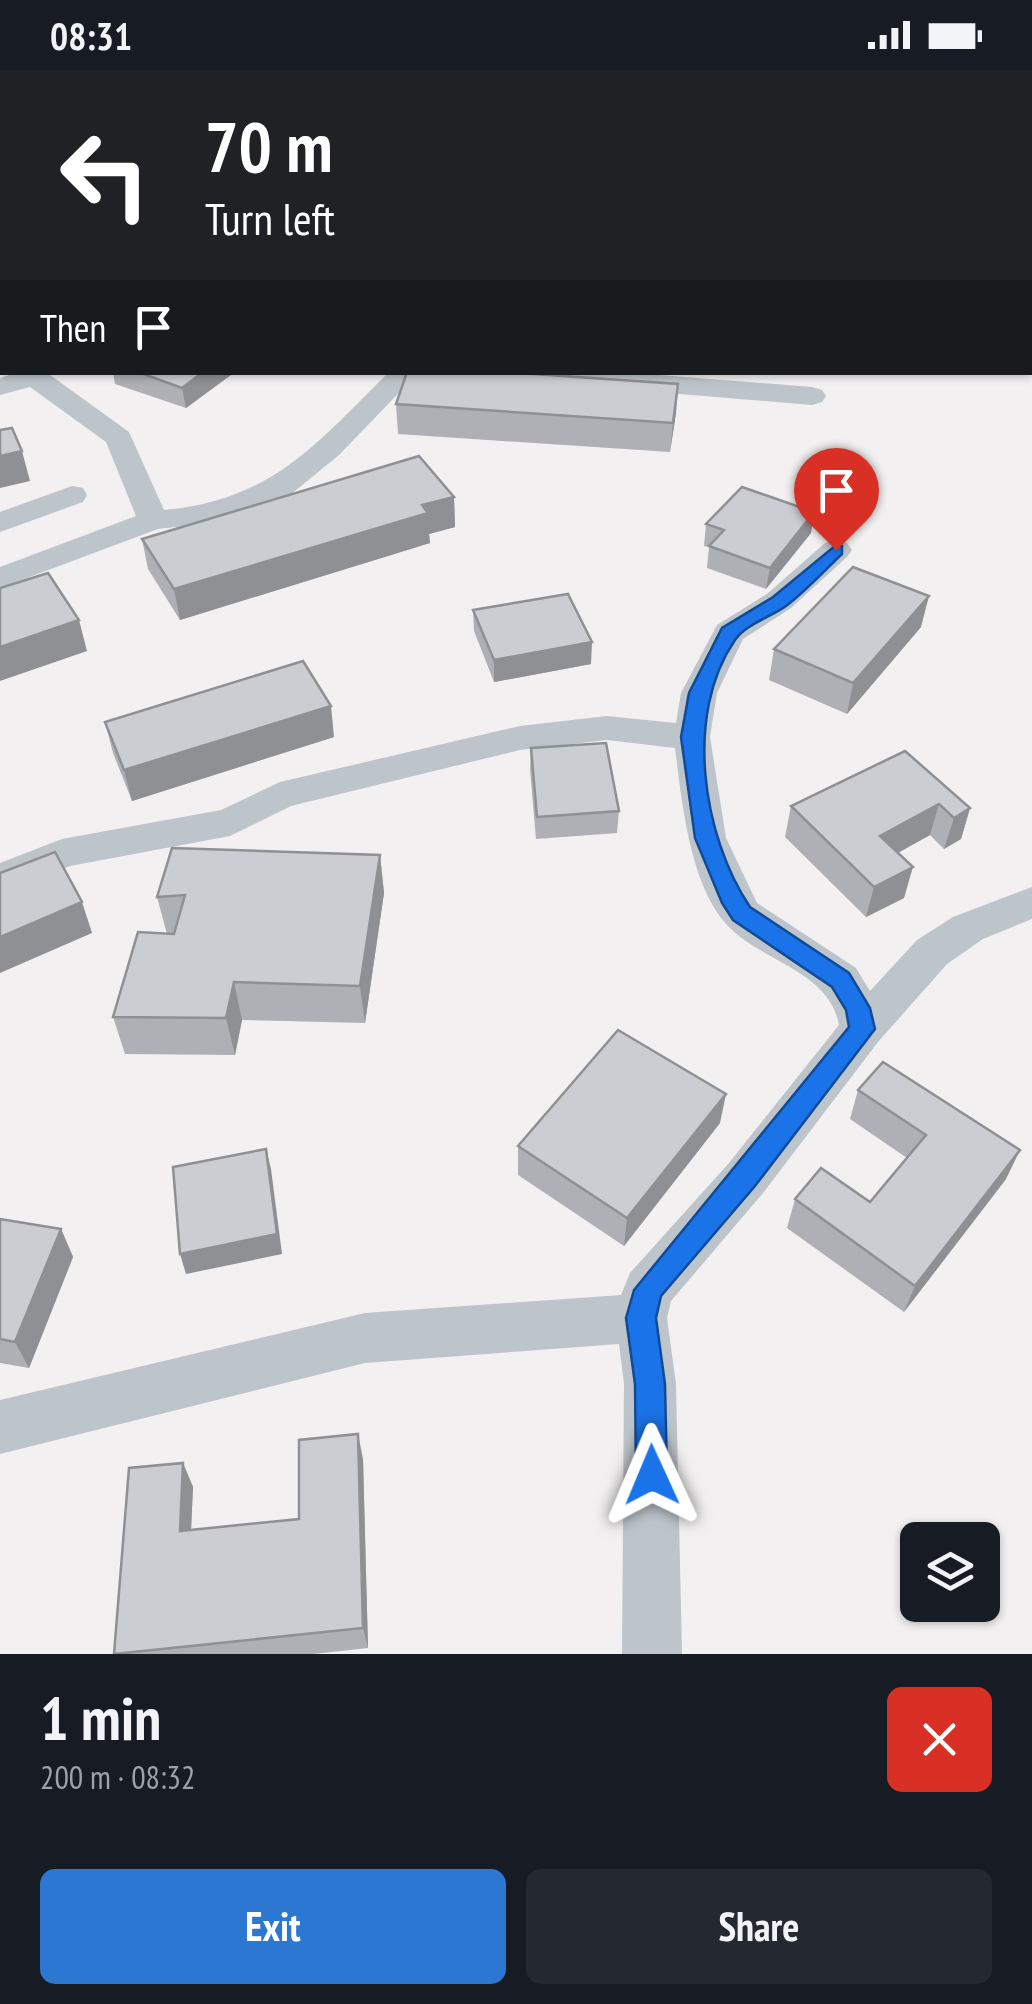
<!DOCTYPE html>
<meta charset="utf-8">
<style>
body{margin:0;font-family:"PT Sans Narrow",sans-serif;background:#242831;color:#f1f3f6;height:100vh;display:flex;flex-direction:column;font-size:38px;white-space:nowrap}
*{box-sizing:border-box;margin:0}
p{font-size:32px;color:#9ea1a6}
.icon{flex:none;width:55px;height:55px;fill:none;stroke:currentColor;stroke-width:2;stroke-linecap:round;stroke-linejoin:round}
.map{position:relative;height:1584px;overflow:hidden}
.drawer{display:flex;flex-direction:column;background:#171b24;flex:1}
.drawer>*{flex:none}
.top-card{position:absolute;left:0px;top:0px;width:1032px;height:305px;box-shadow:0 2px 8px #0004;background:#202124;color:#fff;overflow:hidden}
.tools{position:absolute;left:900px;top:1452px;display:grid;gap:20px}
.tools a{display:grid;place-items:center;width:100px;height:100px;border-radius:15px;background:#171b24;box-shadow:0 2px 8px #0004;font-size:50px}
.pin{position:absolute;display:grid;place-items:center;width:85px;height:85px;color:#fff;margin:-102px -42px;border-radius:50% 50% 50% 0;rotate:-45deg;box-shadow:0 0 10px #0007}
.pin .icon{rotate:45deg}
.me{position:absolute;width:110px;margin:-55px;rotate:359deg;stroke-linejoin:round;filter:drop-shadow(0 0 8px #0008)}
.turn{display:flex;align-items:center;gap:35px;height:210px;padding:0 40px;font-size:45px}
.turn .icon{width:130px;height:130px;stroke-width:2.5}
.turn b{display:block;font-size:70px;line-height:85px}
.then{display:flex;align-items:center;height:95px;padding:0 40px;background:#0003;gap:20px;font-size:38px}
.round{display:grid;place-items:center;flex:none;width:105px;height:105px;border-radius:15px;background:#242831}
.head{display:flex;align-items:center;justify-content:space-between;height:170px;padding:0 40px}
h1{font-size:60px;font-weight:700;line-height:75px}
.primary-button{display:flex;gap:20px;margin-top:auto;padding:20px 40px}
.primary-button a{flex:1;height:115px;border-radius:15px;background:#2b77d1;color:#fff;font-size:40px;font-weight:700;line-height:115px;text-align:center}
.primary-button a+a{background:#242831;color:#f1f3f6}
.status{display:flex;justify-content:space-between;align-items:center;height:70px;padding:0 50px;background:#171b24;direction:ltr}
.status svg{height:28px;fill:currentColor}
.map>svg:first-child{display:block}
.green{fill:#c3ebd2}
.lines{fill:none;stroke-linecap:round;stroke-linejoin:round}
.stream{fill:#95d5e4;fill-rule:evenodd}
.street{fill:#bdc5cb;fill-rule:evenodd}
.wall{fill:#afb0b5}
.shaded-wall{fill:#8e9093}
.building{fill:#cbcdd2;stroke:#8e9093;stroke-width:2.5}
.route{fill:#1a73e8;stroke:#114b97;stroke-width:2.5}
</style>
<div class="status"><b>08:31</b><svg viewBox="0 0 49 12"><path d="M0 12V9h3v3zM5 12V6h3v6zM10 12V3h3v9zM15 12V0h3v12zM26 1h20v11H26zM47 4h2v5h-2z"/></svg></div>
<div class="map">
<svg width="1032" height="1584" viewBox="0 0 1032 1584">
<rect width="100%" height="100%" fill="#f2f0f0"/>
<path class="green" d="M0 0H1032V18L1030 2H2L0 105Z"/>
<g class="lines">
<path class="stream" d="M252 0 243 2H216L219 0Z
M0 19H2V23H0Z"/>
<path class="street" d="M0 159H2V173H0Z
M19 302H46L129 362 164 440C273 430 316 374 389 302H419L339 385 290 425 220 452 158 459 0 518V497L136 446 106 372 30 317 0 325V308Z
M496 302H622L812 317 822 320 826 326 822 332 812 335 510 310Z
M72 416 83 418 87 425 83 432 0 462V442Z
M836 470 847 473 852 480 847 487 791 538 743 569 717 623 710 667 726 768 757 833 856 898 870 921 917 870 953 847 1032 817V849L983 869 947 894 878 972 763 1123 671 1231 667 1248 676 1314 682 1584H622L624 1314 619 1274 365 1293 0 1384V1330L365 1243 621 1225 630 1203 729 1093 839 955C829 900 761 892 727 855 689 813 682 731 675 678L607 670 520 680 291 736 230 766 70 796 0 825V793L62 769 221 740 280 712 520 656 607 646 676 653 681 623 717 555 767 524 825 473Z"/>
</g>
<path class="wall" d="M1030 86 1032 87V137L1030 136Z
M1030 143H1032V235H1030Z
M113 302H235L186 338 115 314Z
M396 334 676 343 670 382 398 364Z
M454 427 455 457 429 464 430 473 180 550 148 499 142 469Z
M814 442 811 463 766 519 707 498 709 477 704 476 706 454Z
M473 540 591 594 494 612 474 561Z
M921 557 847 644 769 610 774 579Z
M105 652 334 667 132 731 113 683Z
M531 678 619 741 617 763 536 769 530 699Z
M905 681 970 738 961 769 944 779 930 765 898 783 904 828 866 847 785 767 791 736Z
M380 785 384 823 365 953 242 950 235 985 125 984 113 947 167 864 157 827Z
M858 1020 1006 1109 904 1242 787 1158 795 1129 870 1132 907 1088 850 1049Z
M720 1053 624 1176 518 1105V1076Z
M0 1149 61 1159 73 1187 29 1298 0 1293Z
M363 1389 368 1578 314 1584H114L183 1393 193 1417 191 1460 299 1449Z"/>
<path class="shaded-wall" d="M2 113V141H0V114Z
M203 302H235L186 338 182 318Z
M678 314 676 343 670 382 673 353Z
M22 381 30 411 0 418V386Z
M454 427 455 457 429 464 430 473 180 550 174 519 422 435Z
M814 442 811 463 766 519 770 498Z
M929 526 921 557 847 644 853 613Z
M79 550 87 581 0 611V577Z
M592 572 591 594 494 612V590Z
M331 636 334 667 132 731 124 700Z
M939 734 930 765 872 797 880 766Z
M970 738 961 769 944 779 954 748Z
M380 785 384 823 365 953 360 916Z
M913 797 904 828 866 847 874 817Z
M82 832 92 863 0 903V867Z
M234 912 242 950 235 985 226 948Z
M726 1024 720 1053 624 1176 627 1148Z
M266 1079 271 1099 282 1184 186 1204 180 1184Z
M1020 1080 1006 1109 904 1242 915 1216Z
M61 1159 73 1187 29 1298 15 1272Z
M358 1364 363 1389 368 1578 363 1558Z
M183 1393 193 1417 190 1483 180 1461Z"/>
<path class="building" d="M649 0H762L763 2H607L606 1Z
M0 86H2V113L0 114Z
M1030 86 1032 87V117H1030Z
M1030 143H1032V207H1030Z
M138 302H203L182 318Z
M407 302H506L678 314 673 353 396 334Z
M12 358 22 381 0 386V360Z
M419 386 454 427 422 435 428 443 174 519 142 469Z
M742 417 814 442 770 498 709 476 724 460 706 454Z
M853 497 929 526 853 613 774 579Z
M48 503 79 550 0 577V518Z
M568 524 592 572 494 590 473 540Z
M303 591 331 636 124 700 105 652Z
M606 673 619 741 537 747 531 678Z
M905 681 970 738 954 748 939 734 880 766 913 797 874 817 791 736Z
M172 778 380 785 360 916 234 912 226 948 113 947 138 862 174 864 185 825 157 827Z
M55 782 82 832 0 867V803Z
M618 960 726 1024 627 1148 518 1076Z
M883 992 1020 1080 915 1216 795 1129 821 1098 870 1132 926 1065 858 1020Z
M266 1079 277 1164 180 1184 173 1097Z
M0 1149 61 1159 15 1272 0 1269Z
M358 1364 363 1558 114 1584 129 1398 183 1393 180 1461 299 1449V1370Z"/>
<path class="route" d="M836 475 842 476V484C824 501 806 521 786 536 771 547 746 554 735 570 684 644 702 765 750 837L849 903 870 938 875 959 755 1116 661 1226 656 1248 665 1314 667 1405 663 1416 652 1420 641 1416 636 1405 635 1314 626 1248 634 1220 849 957 846 940 832 917 733 850 722 833 695 768 681 667 689 623 722 558 773 527Z"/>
</svg>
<div class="tools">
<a><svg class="icon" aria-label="layers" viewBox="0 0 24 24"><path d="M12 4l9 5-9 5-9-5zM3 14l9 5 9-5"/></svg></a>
</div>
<div class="pin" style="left:836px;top:480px;background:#d93025"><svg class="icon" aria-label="arrive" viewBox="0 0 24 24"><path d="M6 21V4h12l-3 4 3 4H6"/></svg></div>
<svg class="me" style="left:652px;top:1405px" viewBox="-20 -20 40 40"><path d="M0-17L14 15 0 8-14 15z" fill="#1a73e8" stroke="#fff" stroke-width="4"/></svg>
<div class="top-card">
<div class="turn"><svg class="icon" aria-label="left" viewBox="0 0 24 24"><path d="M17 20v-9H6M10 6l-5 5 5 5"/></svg><div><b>70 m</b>Turn left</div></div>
<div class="then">Then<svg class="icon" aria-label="arrive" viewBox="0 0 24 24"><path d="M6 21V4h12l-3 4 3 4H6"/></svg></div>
</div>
</div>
<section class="drawer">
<div class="head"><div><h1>1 min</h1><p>200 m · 08:32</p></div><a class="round" style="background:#d93025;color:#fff"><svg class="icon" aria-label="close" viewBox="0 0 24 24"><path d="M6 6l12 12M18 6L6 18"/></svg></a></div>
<div class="primary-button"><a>Exit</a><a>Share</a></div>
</section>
